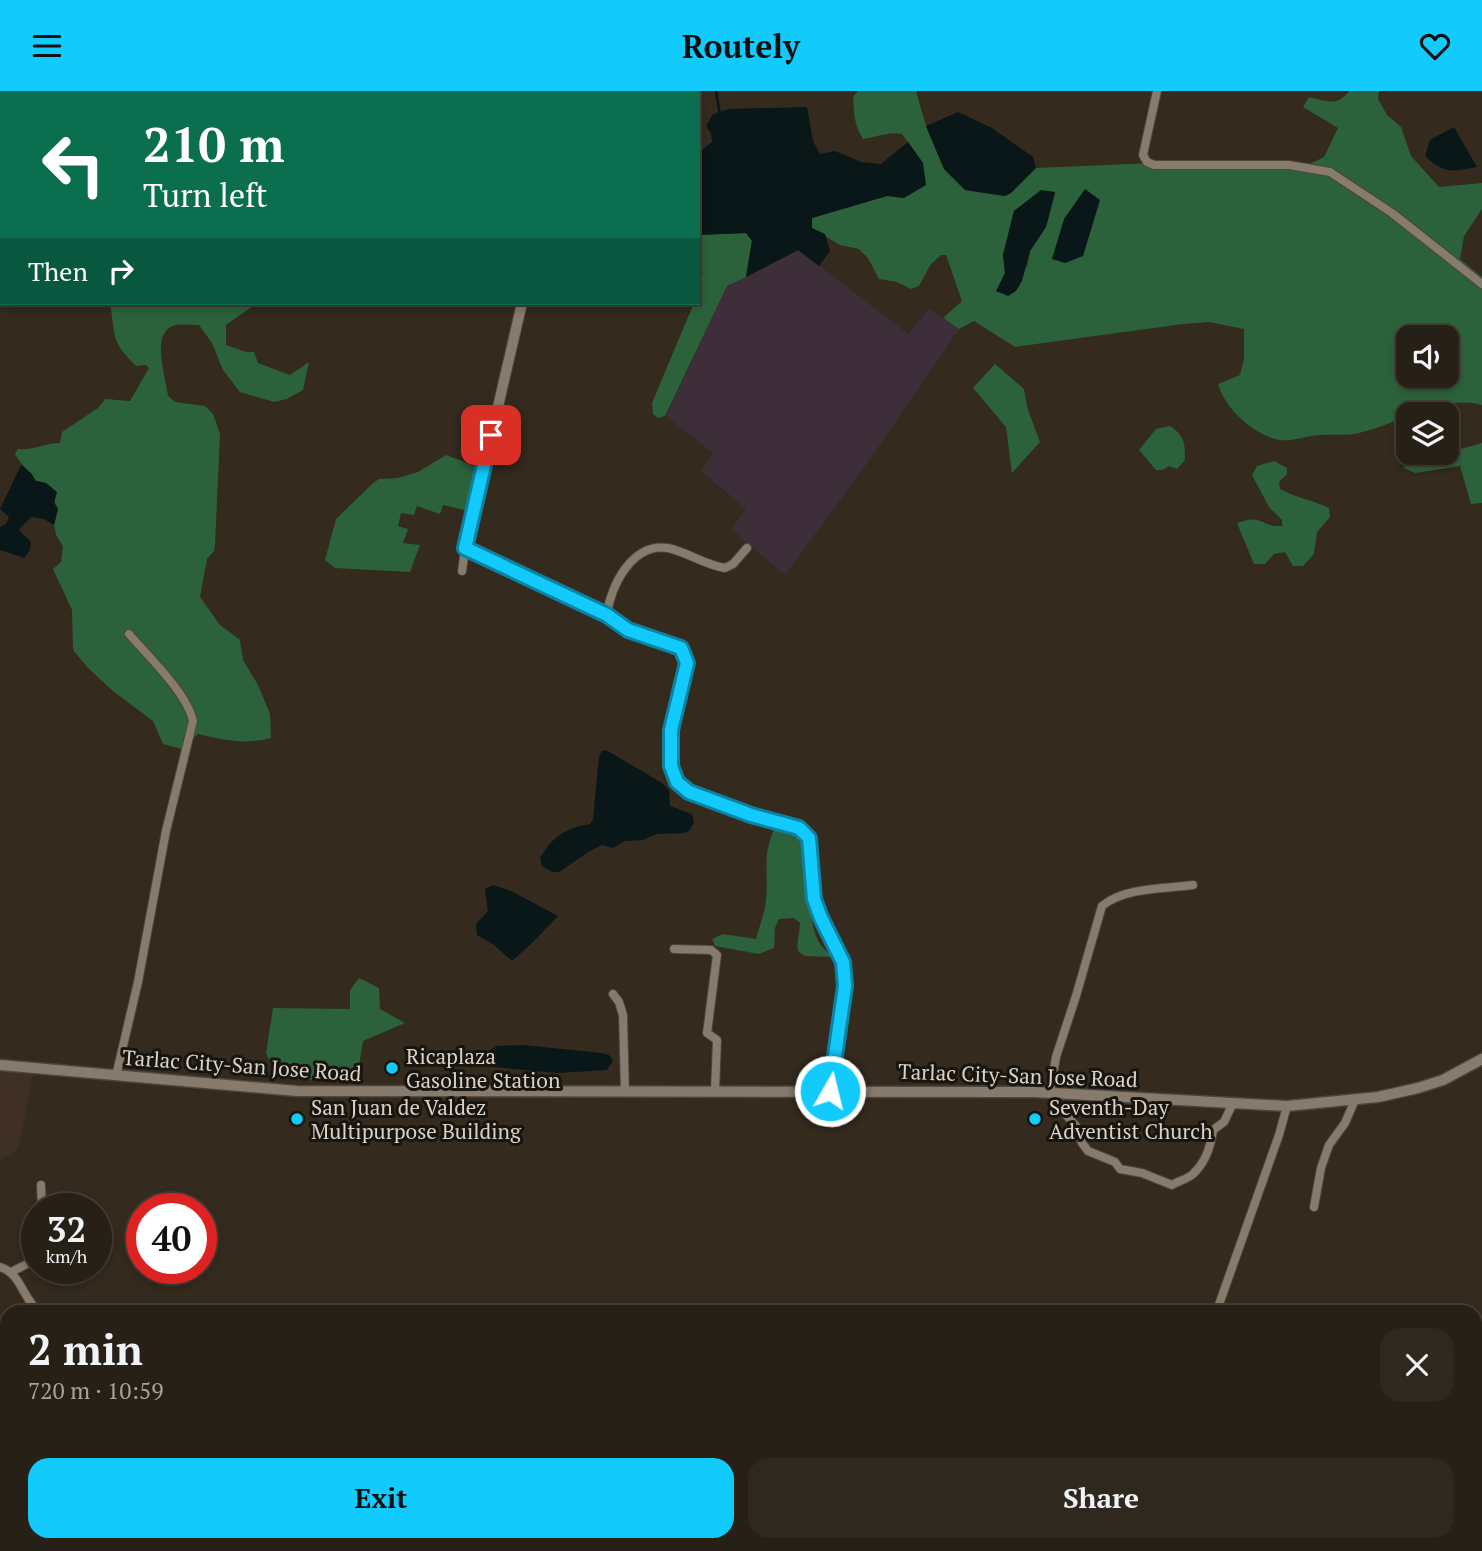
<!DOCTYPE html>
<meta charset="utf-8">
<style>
body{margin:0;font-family:"PT Serif",serif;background:#2f281f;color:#f1f3f6;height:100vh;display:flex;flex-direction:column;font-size:26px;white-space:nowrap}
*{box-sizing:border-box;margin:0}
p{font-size:23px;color:#a4a3a1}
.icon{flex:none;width:38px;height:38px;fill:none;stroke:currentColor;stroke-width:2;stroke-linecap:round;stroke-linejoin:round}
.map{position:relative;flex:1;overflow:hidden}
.panel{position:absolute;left:0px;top:1214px;width:1482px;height:247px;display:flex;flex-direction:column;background:#272016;border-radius:21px 21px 0 0;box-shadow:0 4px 10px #0003,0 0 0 2px #433e35}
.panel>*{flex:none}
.hud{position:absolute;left:0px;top:0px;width:700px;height:214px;box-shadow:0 4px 10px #0003,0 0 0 2px #433e35;background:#0b6e4f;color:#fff;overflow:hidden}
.controls{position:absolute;left:1396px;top:234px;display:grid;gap:14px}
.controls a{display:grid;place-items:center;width:63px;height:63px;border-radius:14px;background:#272016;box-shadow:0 4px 10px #0003,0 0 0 2px #433e35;font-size:35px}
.speed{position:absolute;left:21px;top:1102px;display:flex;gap:14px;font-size:35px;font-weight:700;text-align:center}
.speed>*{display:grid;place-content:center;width:91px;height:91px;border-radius:50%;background:#272016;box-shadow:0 4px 10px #0003,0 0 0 2px #433e35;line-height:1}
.speed small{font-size:18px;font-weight:400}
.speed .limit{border:10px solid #d22;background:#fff;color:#111}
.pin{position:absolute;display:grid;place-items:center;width:60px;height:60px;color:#fff;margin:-30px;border-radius:14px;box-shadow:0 4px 10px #0006}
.me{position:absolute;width:77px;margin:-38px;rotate:8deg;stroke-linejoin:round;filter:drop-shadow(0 0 5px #0008)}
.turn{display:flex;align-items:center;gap:24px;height:147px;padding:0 28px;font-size:32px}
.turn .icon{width:91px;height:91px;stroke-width:2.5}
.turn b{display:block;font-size:49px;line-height:60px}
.then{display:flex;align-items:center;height:66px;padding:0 28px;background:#0003;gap:14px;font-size:26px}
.round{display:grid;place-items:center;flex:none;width:74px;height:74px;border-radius:21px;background:#2f281f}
.head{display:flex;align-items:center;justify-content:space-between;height:119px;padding:0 28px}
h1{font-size:42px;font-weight:800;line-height:52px}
.cta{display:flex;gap:14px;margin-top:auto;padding:14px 28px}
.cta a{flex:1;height:80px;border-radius:21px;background:#12cafb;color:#111;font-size:28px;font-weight:800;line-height:80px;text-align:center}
.cta a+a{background:#2f281f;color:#f1f3f6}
header{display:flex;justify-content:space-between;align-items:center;height:91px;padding:0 28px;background:#12cafb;color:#111;font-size:32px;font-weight:800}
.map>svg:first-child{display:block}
.industrial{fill:#3e2e3a}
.education{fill:#402f26}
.green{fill:#2c623b;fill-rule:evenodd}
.water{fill:#091718}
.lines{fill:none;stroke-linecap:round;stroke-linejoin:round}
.stream{stroke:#091718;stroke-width:2.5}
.minor-casing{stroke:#4c453a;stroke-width:10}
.tertiary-casing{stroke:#4c453a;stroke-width:12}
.secondary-casing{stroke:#4c453a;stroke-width:13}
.minor{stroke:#867b6c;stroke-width:8}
.tertiary{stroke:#867b6c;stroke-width:10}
.secondary{stroke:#867b6c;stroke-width:10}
.route-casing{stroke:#0c83a3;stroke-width:18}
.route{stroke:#12cafb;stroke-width:12}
.poi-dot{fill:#12cafb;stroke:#18140e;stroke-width:2.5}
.labels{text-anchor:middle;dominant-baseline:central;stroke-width:6;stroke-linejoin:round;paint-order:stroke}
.poi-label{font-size:21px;fill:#d8d2ca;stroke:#18140e;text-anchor:start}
.street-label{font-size:21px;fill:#d8d2ca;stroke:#18140e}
</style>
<header><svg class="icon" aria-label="menu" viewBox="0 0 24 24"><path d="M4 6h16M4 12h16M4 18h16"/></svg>Routely<svg class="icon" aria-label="heart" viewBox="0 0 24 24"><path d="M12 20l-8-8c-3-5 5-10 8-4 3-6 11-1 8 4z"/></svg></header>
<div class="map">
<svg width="1482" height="1460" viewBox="0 0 1482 1460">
<rect width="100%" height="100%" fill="#342a1e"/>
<path class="industrial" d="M799 159 908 243 929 218 959 238 866 374 785 484 731 438 746 418 701 380 713 362 666 325 727 195Z"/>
<path class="education" d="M0 980 33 983 19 1057 0 1069Z"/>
<path class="green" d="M858 0H916L926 35 944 78 965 99 1005 105 1011 102 1036 77 1221 69H1281L1308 74 1324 66 1338 37 1303 16 1309 6C1325 10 1338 16 1349 0H1379L1378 8 1387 24 1401 36 1411 65 1439 96 1482 92V118L1464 145 1460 168 1482 186V314C1439 303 1400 333 1359 342 1347 345 1333 343 1321 344 1309 344 1291 351 1279 349 1253 343 1225 318 1218 293L1240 284 1244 268V238L1209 231 1183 233 1015 256 974 230 959 238 943 227 962 210 946 164H941L931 173 919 195 911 198 897 191 879 188 868 167 859 158 840 154 812 137V127L887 105 904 107 923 72 902 43C888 40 878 46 863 48 854 34 854 22 853 6ZM1041 100 1055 102 1046 136 1030 160 1027 176 1005 182 1003 164 1014 120ZM1409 247H1447V285H1409Z
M746 142 752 149 746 186 727 195 665 325 658 327 653 323 652 312 694 212H698V198L703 181 698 175V144Z
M110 212H257L226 234V254L246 261H254L258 272 290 284 309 271 303 299 287 308 274 311 240 301 223 279 212 252 199 234C192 234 183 233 176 234 149 240 166 286 168 305L175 311 205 315 213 323 220 343 215 454 214 460 207 468 200 506 220 534 240 549 243 569 258 594 270 623 271 647C246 654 223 649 198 643L182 658 163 653 153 630 113 600 88 577 73 559 72 519 53 478 61 471 63 455 56 444 54 434 58 418 46 392 36 390C30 380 21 374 15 363L18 358C33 360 44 352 60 352L62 341 98 317 105 308 130 310 149 277 146 274 136 275C109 248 116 245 110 212Z
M995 273 1024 298 1027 316 1040 351 1012 382 1006 336 973 297Z
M1170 335C1185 345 1185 352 1185 369L1177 378 1169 375 1162 379H1156L1139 359 1156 338Z
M1482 352V412L1471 413 1460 375 1415 382 1404 377 1408 367 1447 362Z
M446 364 475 375 469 420 443 414 440 423 417 415 414 424 401 422 398 435 408 438 403 452 420 454 410 481 335 477 325 469 336 428 372 393 379 388 398 387 418 381Z
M1274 370 1287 377V383L1279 391 1280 398C1296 407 1313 409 1329 417L1330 426 1317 441 1314 463 1303 475H1293L1285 461 1274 463 1265 473H1254L1237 432C1265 422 1258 436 1282 435V429L1269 416 1252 384 1257 375Z
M775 736C781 738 791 739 796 743 815 757 802 827 821 854 824 859 830 862 833 866L805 865 798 860C796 851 800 842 800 832L794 827 779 828 775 837 774 857 759 863 715 855 712 848 723 843 756 848C759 836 765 822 766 809 769 778 761 769 775 736Z
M359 887 379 897 380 918 405 932 363 950 356 992 276 986 266 962 273 917 350 918V899Z"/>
<path class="water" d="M807 16 813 50 820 63 835 60 861 71 881 73 908 51 923 72 926 94 904 107 887 105 812 127V137L825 143 830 160 819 175 798 159 746 186 752 150 746 142 698 144V62L712 51 711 42 706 35 713 23 729 18Z
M958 21 992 37 1033 66 1036 77 1011 102 1005 105 965 99 944 78 926 35Z
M1454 36 1477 76C1453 81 1443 83 1425 65L1430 49Z
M1085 98 1100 109 1083 165 1065 172 1052 168 1064 128Z
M1041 99 1055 101 1046 136 1030 160 1022 190 1016 200 1008 205 996 200 1005 182 1003 164 1014 120Z
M21 374 31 382 36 390 46 392 57 401 54 412 58 418 54 434 44 428 31 426 19 439 31 451 30 459 24 467 0 459V436L6 433 9 426 0 418Z
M606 659 662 692 669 699 670 715 692 723 694 731 690 739 684 742 657 743 643 749 625 750 613 757 602 754 590 760 559 781H552L542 775 540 767C554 745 563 738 590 733L593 728 599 666 602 660Z
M493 794 511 800 558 825 533 851 512 870 493 853 477 844 476 833 488 820 485 798Z
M523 954 601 962 609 964 613 970 607 979 557 982 493 976 488 970 487 961 497 955Z"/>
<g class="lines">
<path class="stream" d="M716 0 720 24"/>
<g class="minor-casing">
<path id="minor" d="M1157 0 1143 64 1147 71 1154 74H1289L1330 81 1392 122 1482 193
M6 2 7 0
M193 2 194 0
M462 480 465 458
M607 524C610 496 632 451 668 457 687 461 705 474 725 477L733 473 747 457
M674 858 711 859 717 864 707 942 717 949 715 1000
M613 903 619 911 623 924 625 1001
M116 985 138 891 166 740 193 630C187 602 148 565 129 543
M1050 1001 1056 966 1076 905 1102 815C1125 796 1164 798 1193 794
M1055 1002 1058 1015 1076 1035 1082 1052 1088 1060 1115 1071 1120 1078 1142 1082 1172 1094C1178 1090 1188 1088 1193 1083 1205 1072 1211 1054 1213 1039L1224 1031 1233 1012
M41 1094 42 1118
M1314 1116 1321 1077 1329 1054 1345 1032 1355 1009
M0 1176C21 1182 22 1207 40 1222
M11 1181 29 1172 37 1163
M1216 1222 1279 1044 1287 1015
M94 1454 96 1460
M1179 1454 1191 1460
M950 1460 955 1454
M1129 1460 1131 1454"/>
</g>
<g class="tertiary-casing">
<path id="tertiary" d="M0 2 2 5
M522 212 465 458 607 524C621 534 635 542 652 548 664 552 675 551 684 560L687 572 671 640V675L677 691 689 701 751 724 799 737 807 744 811 751 814 808 821 827 843 871 845 895 830 1000"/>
</g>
<g class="secondary-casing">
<path id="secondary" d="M0 974 297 1000 1035 1001 1287 1015 1378 1006 1418 997 1443 989 1482 968"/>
</g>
<use href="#minor" class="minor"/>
<use href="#tertiary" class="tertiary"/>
<use href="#secondary" class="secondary"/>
</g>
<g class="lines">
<g class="route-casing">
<path id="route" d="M491 344 465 457 607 524 628 539 681 557 687 572 671 639V675L677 691 689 701 751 724 799 737 809 747 814 808 821 827 843 871 845 895 830 1000"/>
</g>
<use href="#route" class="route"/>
</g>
<g class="poi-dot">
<circle cx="392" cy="977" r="7"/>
<circle cx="297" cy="1028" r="7"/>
<circle cx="1035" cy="1028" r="7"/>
</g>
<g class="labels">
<g class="poi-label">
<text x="406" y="965">Ricaplaza<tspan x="406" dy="24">Gasoline Station</tspan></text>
<text x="311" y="1016">San Juan de Valdez<tspan x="311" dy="24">Multipurpose Building</tspan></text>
<text x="1049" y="1016">Seventh-Day<tspan x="1049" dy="24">Adventist Church</tspan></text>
</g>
<g class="street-label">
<text transform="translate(242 974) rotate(4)">Tarlac City-San Jose Road</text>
<text transform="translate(1018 984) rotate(2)">Tarlac City-San Jose Road</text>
</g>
</g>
</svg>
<div class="controls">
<a><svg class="icon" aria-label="sound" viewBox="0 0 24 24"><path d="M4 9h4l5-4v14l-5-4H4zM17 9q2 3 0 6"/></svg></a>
<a><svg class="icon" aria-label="layers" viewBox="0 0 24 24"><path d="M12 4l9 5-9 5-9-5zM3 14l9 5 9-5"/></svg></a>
</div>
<div class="speed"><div>32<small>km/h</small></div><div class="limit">40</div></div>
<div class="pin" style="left:491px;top:344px;background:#d93025"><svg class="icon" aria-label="arrive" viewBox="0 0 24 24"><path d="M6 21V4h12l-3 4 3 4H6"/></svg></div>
<svg class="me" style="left:830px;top:1000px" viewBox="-20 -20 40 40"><circle r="17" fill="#12cafb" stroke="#fff" stroke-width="3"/><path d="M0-11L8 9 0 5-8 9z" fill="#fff"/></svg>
<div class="hud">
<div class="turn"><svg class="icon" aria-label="left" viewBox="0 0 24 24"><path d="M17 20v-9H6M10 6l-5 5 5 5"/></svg><div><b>210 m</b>Turn left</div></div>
<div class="then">Then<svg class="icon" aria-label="right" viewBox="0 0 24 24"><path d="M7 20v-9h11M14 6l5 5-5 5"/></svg></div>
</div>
<section class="panel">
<div class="head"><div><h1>2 min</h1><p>720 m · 10:59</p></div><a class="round"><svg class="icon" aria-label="close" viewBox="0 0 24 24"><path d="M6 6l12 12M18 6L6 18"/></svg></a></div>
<div class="cta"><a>Exit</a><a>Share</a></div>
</section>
</div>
